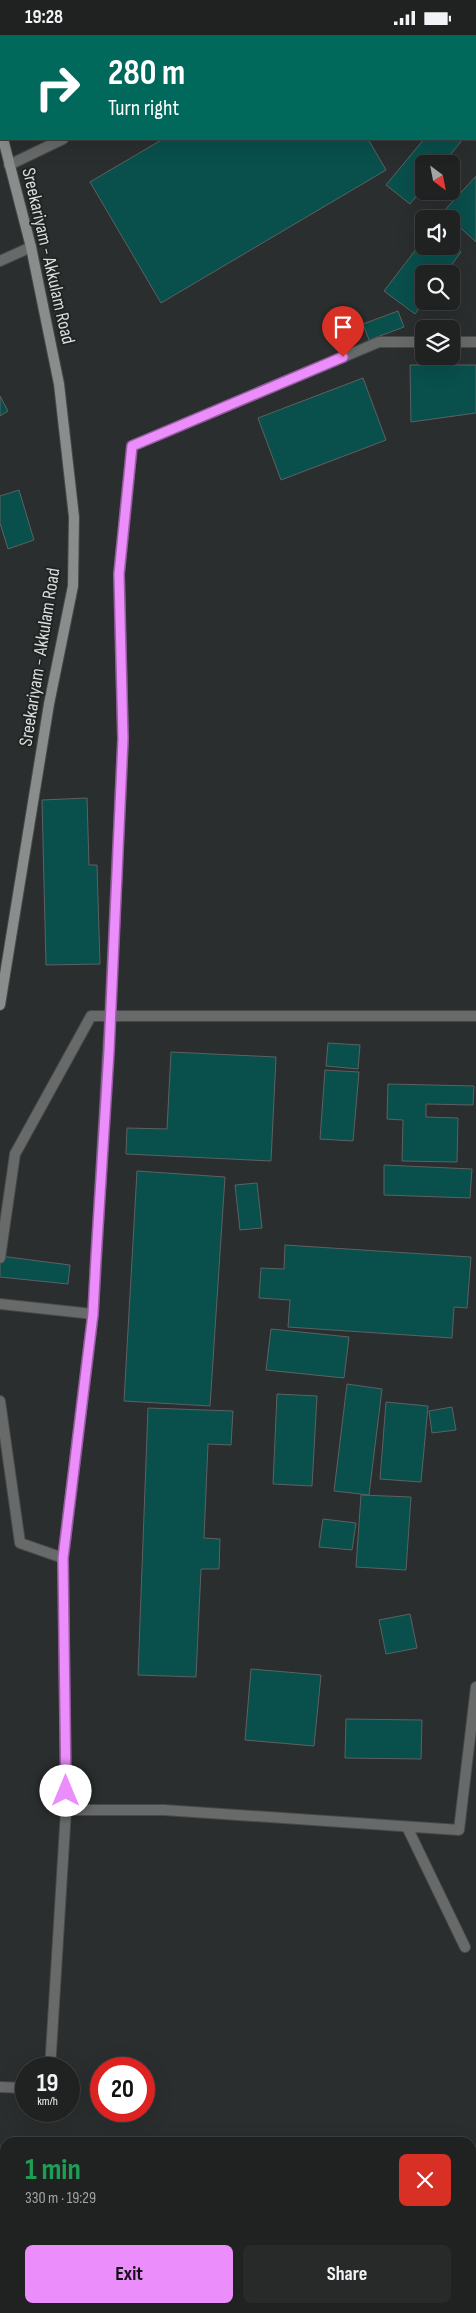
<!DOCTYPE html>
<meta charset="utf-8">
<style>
body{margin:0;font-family:"Sofia Sans Condensed",sans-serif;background:#282a2a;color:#f1f3f6;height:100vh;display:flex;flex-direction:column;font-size:19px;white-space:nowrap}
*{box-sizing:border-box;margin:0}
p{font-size:16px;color:#a2a4a5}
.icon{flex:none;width:28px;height:28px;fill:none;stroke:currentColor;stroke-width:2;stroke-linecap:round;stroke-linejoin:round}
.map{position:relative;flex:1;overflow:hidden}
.details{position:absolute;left:0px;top:2102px;width:476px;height:176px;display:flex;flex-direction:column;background:#202222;border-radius:15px 15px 0 0;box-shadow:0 5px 20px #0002,0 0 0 1px #3d3f40}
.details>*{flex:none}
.guide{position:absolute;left:0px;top:0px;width:476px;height:105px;box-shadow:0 5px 20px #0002,0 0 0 1px #3d3f40;background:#00695c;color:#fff;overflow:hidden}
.needle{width:32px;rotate:148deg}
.fabs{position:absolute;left:415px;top:120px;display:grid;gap:10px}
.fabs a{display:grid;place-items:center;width:45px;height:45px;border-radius:8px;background:#202222;box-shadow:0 5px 20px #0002,0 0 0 1px #3d3f40;font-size:25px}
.speed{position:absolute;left:15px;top:2022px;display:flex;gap:10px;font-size:25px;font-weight:700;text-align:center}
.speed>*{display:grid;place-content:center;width:65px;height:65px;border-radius:50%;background:#202222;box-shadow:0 5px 20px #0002,0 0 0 1px #3d3f40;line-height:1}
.speed small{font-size:12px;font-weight:400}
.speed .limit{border:8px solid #d22;background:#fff;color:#111}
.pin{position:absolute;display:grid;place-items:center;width:42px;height:42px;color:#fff;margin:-51px -21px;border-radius:50% 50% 50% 0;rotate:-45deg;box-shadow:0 0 5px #0007}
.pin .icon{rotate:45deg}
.me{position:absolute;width:55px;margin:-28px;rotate:0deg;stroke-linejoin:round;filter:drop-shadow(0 0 4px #0008)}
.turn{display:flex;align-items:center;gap:18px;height:105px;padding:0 25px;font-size:22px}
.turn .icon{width:65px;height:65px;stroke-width:2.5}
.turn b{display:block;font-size:35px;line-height:42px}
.round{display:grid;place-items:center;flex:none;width:52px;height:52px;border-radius:8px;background:#282a2a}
.headline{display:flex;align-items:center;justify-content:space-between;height:85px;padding:0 25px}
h1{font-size:30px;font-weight:700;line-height:38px;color:#1e9e55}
.action{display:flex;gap:10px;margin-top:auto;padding:10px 25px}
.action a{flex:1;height:58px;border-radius:8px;background:#eb8dfb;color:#111;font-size:20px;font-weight:700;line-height:58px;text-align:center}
.action a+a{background:#282a2a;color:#f1f3f6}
.status{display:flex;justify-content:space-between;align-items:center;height:35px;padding:0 25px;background:#202222;direction:ltr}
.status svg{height:14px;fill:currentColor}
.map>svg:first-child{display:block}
.building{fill:#094f4c;stroke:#5c6161}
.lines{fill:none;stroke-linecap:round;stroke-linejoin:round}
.lane-casing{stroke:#464a4a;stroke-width:12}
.street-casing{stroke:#464a4a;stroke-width:12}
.secondary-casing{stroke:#464a4a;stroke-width:12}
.lane{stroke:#686a6a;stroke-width:10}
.street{stroke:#686a6a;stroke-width:10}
.secondary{stroke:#898d8c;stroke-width:10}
.route-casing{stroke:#995ca3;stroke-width:12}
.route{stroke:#eb8dfb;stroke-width:9}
.labels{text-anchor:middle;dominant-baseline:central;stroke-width:4;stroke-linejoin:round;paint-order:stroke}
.street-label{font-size:19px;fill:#dbdedd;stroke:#202524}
</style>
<div class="status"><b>19:28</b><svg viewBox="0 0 49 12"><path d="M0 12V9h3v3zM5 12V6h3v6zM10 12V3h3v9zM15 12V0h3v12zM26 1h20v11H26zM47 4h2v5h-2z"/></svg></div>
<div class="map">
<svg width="476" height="2278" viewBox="0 0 476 2278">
<rect width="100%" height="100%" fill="#2a2e2e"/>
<path class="building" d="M449 0H476L475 55V1Z
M163 104H368L386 135 161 268 90 147Z
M424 104H463L443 129H424V152L410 169 386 150Z
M476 141V207L443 177Z
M424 204V211H451V209L461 217 445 239H424V266L415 279 384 256Z
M398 276 404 292 369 305 363 289Z
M410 330H476V378L411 387Z
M363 343 386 405 281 445 258 383Z
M0 361 8 376 0 381Z
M19 455 34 505 8 514 0 488V461Z
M87 763 89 830H97L100 929 46 930 42 765Z
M328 1008 360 1010 358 1034 326 1031Z
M171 1017 276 1022 271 1126 126 1119 127 1093 167 1094Z
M325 1035 359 1037 353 1106 320 1104Z
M388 1049 474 1051 473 1070 426 1069V1082L458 1083 457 1127 402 1126 403 1085 387 1084Z
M384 1130 472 1134 470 1163 384 1160Z
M137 1136 225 1142 210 1371 124 1366Z
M257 1148 262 1193 240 1195 235 1150Z
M285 1210 471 1222 467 1273 454 1272 452 1303 288 1292 290 1265 259 1263 261 1233 284 1234Z
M0 1221 70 1230 68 1249 0 1242Z
M271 1294 349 1302 344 1343 266 1335Z
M347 1349 382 1354 369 1460 334 1456Z
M277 1359 317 1361 312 1451 273 1449Z
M386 1367 428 1371 421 1447 380 1444Z
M452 1372 456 1395 432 1398 429 1376Z
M148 1373 233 1376 231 1410 208 1409 204 1503 220 1504 219 1534H201L196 1642 138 1640Z
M361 1460 411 1462 406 1535 356 1532Z
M323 1484 356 1488 352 1515 319 1512Z
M410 1579 417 1613 386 1619 379 1585Z
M251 1634 321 1640 314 1711 245 1705Z
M346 1684 422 1685 421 1724 345 1723Z"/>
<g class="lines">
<g class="lane-casing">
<path id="lane" d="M264 1 266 0
M9 130 63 104
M424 307H379L132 411 119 539 123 704 110 981H476
M451 307H476
M0 1223 15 1119 91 981H110L93 1279
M0 1269 93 1279 63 1523 20 1508 0 1366
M63 1523 66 1775H164L459 1795 476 1652
M407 1792 465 1912
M50 2034 66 1775
M0 2052 26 2053"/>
</g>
<g class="street-casing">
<path id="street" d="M0 226 31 212
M471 2222 476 2217
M416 2278 420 2274"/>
</g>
<g class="secondary-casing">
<path id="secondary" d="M0 89 1 94
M0 970 49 669 73 551 74 482 59 349 31 212 3 104"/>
</g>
<use href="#lane" class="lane"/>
<use href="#street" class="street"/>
<use href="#secondary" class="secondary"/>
</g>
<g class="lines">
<g class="route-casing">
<path id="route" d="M66 1756 63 1523 93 1279 96 1223 109 1016 123 704 119 539 132 411 343 322"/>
</g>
<use href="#route" class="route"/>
</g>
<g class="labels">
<g class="street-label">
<text transform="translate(48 221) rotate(77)">Sreekariyam - Akkulam Road</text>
<text transform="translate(40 622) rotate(-81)">Sreekariyam - Akkulam Road</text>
</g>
</g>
</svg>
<div class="fabs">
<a><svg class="needle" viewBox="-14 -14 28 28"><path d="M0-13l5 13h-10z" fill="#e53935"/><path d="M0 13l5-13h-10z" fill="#a2a4a5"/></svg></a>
<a><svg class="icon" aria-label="sound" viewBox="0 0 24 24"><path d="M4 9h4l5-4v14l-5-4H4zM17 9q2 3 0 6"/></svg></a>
<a><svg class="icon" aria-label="search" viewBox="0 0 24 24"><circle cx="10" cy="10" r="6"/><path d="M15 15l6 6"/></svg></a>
<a><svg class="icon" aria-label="layers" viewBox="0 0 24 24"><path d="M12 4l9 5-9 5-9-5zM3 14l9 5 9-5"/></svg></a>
</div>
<div class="speed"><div>19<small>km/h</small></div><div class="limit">20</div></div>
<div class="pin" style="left:343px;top:322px;background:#d93025"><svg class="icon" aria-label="arrive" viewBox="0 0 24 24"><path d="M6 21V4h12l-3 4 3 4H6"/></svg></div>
<svg class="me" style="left:66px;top:1756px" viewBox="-20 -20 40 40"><circle r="19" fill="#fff"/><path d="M0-13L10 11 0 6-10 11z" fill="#eb8dfb"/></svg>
<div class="guide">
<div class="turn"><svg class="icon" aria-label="right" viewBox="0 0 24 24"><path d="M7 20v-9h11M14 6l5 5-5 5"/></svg><div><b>280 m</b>Turn right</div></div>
</div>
<section class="details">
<div class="headline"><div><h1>1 min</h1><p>330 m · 19:29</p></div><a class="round" style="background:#d93025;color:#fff"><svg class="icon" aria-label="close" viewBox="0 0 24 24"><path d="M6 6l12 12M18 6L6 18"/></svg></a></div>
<div class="action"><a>Exit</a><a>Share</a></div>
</section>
</div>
